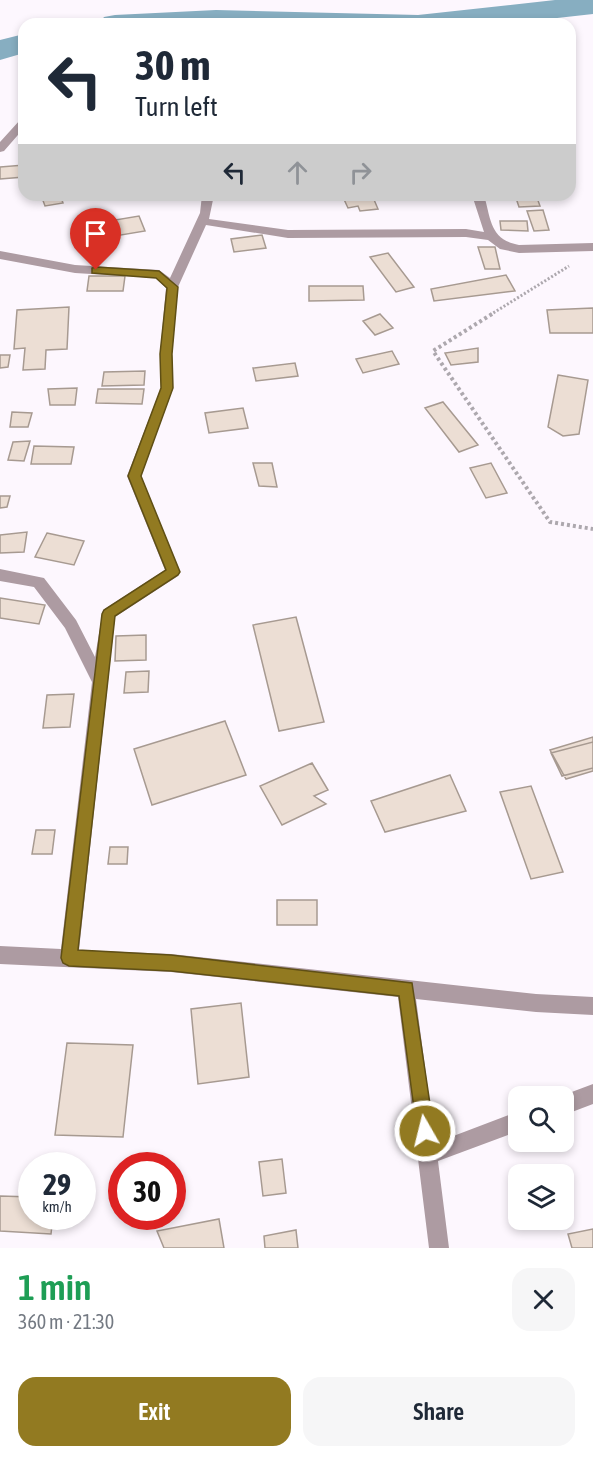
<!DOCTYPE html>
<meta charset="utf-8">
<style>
body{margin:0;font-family:"Asap Condensed",sans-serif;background:#f6f6f7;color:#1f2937;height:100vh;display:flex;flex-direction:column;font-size:22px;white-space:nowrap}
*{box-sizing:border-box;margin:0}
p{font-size:20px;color:#747a83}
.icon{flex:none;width:33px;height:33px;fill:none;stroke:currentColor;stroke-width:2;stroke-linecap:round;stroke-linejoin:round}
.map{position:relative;height:1248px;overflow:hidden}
.sheet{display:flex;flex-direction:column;background:#fff;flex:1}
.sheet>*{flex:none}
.hud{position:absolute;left:18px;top:18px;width:558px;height:183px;border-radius:18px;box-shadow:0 3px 9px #0003;background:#fff;color:#1f2937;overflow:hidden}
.fabs{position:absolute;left:508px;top:1086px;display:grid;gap:12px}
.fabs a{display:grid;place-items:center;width:66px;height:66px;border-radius:12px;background:#fff;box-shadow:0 3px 9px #0003;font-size:30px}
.speed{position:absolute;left:18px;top:1152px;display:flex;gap:12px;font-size:30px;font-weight:700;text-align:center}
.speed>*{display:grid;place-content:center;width:78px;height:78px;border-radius:50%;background:#fff;box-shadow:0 3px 9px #0003;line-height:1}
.speed small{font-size:15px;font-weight:400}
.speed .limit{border:9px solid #d22;background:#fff;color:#111}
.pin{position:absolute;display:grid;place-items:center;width:51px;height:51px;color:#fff;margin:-62px -26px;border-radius:50% 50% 50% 0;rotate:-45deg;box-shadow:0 0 6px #0007}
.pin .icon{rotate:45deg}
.me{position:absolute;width:66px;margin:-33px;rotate:352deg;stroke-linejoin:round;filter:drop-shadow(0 0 4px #0008)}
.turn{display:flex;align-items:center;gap:21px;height:126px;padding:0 18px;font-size:27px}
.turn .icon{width:78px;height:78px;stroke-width:2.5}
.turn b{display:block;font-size:42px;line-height:51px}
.lanes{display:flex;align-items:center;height:57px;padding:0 18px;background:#0003;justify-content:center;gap:30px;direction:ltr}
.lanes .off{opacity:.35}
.round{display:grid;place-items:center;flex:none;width:63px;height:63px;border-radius:18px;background:#f6f6f7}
.overview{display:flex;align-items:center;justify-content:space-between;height:102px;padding:0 18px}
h1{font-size:36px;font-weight:600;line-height:45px;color:#1e9e55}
.button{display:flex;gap:12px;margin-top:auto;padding:12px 18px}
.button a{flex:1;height:69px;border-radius:18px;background:#927a21;color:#fff;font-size:24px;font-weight:600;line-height:69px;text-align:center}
.button a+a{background:#f6f6f7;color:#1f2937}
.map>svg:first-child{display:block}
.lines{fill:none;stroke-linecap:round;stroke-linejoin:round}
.river{fill:#87aec1;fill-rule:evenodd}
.building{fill:#ecded4;stroke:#a79a91;stroke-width:1.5}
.path-far1{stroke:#ada8ae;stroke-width:3;stroke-dasharray:2 2;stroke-linecap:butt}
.path{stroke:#ada8ae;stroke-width:4;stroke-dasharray:3 3;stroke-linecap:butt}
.minor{fill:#ad9ba2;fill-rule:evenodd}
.route{fill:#927a21;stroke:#5f4f15;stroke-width:1.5}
</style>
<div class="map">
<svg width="593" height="1248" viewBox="0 0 593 1248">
<rect width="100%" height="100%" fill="#fdf7fe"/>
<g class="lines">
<path class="river" d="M555 0H593V14L503 24H99L104 17 115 15 216 10 418 15Z
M24 34V53L0 60V40Z"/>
</g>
<path class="building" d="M24 165V177L0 179V167Z
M41 195H60L63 203 45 206Z
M342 195H372L378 209 360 211 358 206 348 208Z
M515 195H536L540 206 519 207Z
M543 210 549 230 534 231 527 211Z
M139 216 145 231 115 236 109 221Z
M500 221H527L528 231 501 230Z
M100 224 105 232 81 238 76 230Z
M262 235 266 248 234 252 231 239Z
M478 247H495L500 269H485Z
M388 253 414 287 396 292 370 257Z
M506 275 515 291 434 301 431 289Z
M89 276H125L123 291H87Z
M309 286H363L364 300 309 301Z
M69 307 67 349 46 350 45 369 23 370 25 348 14 349 17 310Z
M593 308V333H550L547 310Z
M380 314 393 328 375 335 363 321Z
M478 348V362L451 365 445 353Z
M392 351 399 364 363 373 356 359Z
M0 355H10L8 367 0 368Z
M295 363 298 376 256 381 253 368Z
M145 371 144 385 102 386 104 372Z
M558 375 588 380 579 434 563 436 548 427Z
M77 388 75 405H50L48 389Z
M98 389H144L142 404 96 403Z
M443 402 478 445 459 452 425 408Z
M243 408 248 428 209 433 205 413Z
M12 412 32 413 28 427H10Z
M30 441 24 461 8 460 13 442Z
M34 446 74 447 71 464H31Z
M253 463H272L277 487 259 486Z
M491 463 507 493 486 498 470 468Z
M0 496H10L7 507 0 508Z
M27 532 24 552 0 553V535Z
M47 533 84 541 74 565 35 557Z
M0 598 45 605 39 624 0 618Z
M296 617 324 722 279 731 253 625Z
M146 635V660L115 661 116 636Z
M149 671 148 692 124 693 126 672Z
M74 694 70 727 43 728 47 695Z
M225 721 246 775 152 805 134 749Z
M593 737V771L566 779 550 750Z
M593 742V768L562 776 551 753Z
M312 763 328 790 314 796 326 804 282 825 260 786Z
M450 775 466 811 385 832 371 801Z
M531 786 563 872 531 879 500 792Z
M36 830H55L52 854H32Z
M110 847H128L127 864H108Z
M277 900H317V925H277Z
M241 1003 249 1077 198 1084 191 1009Z
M67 1043 133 1045 123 1137 55 1135Z
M282 1159 286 1193 263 1196 259 1162Z
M0 1196 32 1197V1216H53L51 1234 0 1231Z
M219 1219 224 1248H164L157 1231Z
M593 1229V1248H572L568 1234Z
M296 1230 298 1248H265L264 1236Z"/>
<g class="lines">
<path class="path-far1" d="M490 315 569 266"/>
<path class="path" d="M492 314 433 351 550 522 593 529"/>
<path class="minor" d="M24 119V128L4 151 0 152V142L20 120Z
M202 195H214L209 219 288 230 466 229 484 232 472 195H484C491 219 490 240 519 245L593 243V251L519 253 500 249 488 240 466 237 288 238 206 225 178 287 172 354 173 388 141 476 180 572 178 576 115 617 79 950 171 954 536 994 593 997V1015L536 1012 416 999 435 1143 519 1111V1131L438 1161 449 1248H429L398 997 171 972 0 964V946L61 949 92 682 65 628 34 587 0 581V569L44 578 76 620 95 657 103 610 165 570 127 476 161 388 160 354 166 288 156 278 75 273 0 259V251L75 265 159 270 170 278 200 213Z
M593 1084V1104L564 1115V1096H561Z"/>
</g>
<path class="route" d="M96 267 159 271 178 287 172 354 173 388 141 476 180 572 178 575 115 616 78 950 171 955 412 983 434 1131 432 1137 425 1140 419 1137 417 1131 399 996 171 971 69 966 63 963 61 958 102 614 104 610 166 570 128 476 161 388 160 354 167 288 156 278 92 273V268Z"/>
</svg>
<div class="fabs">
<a><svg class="icon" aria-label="search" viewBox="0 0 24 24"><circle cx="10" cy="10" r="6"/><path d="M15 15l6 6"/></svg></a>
<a><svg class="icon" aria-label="layers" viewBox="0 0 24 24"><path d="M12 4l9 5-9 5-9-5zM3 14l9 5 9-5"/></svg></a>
</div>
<div class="speed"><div>29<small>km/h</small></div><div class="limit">30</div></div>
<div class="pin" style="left:96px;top:270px;background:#d93025"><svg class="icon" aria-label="arrive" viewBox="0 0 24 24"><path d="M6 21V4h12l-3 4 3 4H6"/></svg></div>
<svg class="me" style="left:425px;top:1131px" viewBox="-20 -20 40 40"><circle r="17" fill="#927a21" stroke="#fff" stroke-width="3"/><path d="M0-11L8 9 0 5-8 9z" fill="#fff"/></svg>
<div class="hud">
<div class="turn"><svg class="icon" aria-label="left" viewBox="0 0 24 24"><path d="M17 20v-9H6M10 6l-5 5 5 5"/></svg><div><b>30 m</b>Turn left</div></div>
<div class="lanes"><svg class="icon" aria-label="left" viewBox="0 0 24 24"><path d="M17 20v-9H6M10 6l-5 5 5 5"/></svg><svg class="icon off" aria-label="ahead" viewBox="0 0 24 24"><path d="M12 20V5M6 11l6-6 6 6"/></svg><svg class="icon off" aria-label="right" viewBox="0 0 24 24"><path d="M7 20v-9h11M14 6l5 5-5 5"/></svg></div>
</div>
</div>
<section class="sheet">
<div class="overview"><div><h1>1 min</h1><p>360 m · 21:30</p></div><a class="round"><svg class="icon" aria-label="close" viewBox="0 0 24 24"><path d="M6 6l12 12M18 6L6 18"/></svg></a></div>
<div class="button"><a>Exit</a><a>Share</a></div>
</section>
